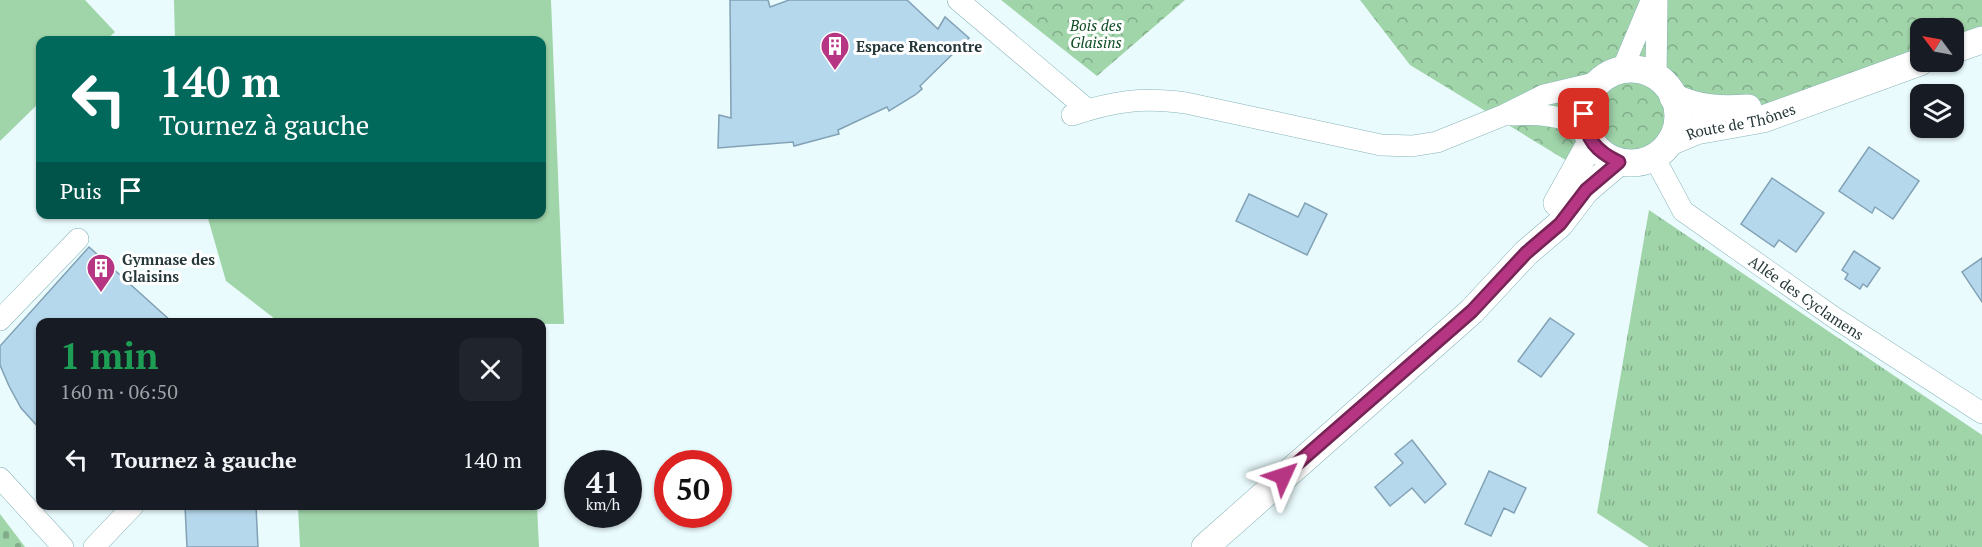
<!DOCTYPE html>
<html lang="fr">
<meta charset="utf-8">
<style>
body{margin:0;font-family:"PT Serif",serif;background:#20242c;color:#f1f3f6;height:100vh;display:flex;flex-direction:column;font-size:22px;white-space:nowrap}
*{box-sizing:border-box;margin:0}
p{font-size:20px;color:#9ea1a6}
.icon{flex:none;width:33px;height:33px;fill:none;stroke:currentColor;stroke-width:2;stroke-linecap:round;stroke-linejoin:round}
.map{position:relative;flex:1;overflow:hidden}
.panel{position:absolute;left:36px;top:318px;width:510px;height:192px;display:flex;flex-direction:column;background:#171b24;border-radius:12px;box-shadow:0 2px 4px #0004}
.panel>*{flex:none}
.guide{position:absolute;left:36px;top:36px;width:510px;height:183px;border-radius:12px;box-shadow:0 2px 4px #0004;background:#00695c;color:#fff;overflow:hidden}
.needle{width:39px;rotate:302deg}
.buttons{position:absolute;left:1910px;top:18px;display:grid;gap:12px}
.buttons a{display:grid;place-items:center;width:54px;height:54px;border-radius:12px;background:#171b24;box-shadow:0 2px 4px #0004;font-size:30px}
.speed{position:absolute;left:564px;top:450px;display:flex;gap:12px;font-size:30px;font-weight:700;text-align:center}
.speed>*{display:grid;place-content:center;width:78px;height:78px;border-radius:50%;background:#171b24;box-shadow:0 2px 4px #0004;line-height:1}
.speed small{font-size:15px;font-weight:400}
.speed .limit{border:9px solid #d22;background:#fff;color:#111}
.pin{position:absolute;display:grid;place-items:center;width:51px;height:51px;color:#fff;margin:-26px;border-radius:12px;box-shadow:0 3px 9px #0006}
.me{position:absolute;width:66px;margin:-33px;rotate:48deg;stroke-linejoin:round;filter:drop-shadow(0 0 4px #0008)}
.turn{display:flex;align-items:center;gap:21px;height:126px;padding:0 24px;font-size:27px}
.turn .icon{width:78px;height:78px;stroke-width:2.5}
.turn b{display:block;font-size:42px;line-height:51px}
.then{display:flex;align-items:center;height:57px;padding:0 24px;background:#0003;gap:12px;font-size:22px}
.round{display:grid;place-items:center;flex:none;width:63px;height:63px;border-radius:12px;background:#20242c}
.headline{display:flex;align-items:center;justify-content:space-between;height:102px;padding:0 24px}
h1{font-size:36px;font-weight:700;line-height:45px;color:#1e9e55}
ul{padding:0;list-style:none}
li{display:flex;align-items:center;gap:18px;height:78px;padding:0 24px}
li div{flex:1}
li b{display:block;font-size:22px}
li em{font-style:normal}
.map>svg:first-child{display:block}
.grass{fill:url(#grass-tufts)}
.forest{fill:url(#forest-crowns)}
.cemetery{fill:url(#cemetery-stones)}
.garden{fill:#a0d4a9}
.building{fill:#b6d8ec;stroke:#81a1b5;stroke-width:1.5}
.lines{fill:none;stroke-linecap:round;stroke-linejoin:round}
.minor-casing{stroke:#89b4b9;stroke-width:22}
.major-casing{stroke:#89b4b9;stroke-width:28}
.minor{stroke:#fff;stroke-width:21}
.major{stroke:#fff;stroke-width:27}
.route-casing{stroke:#762355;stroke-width:15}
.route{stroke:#b63683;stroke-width:10}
.labels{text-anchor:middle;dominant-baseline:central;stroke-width:6;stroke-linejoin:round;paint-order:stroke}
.park-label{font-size:15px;font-style:italic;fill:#0d4b21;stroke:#fff}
.poi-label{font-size:15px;font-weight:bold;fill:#26383a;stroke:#fff;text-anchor:start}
.street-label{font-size:15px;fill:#26383a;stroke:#fff}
</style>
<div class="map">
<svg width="1982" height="547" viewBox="0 0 1982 547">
<defs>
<pattern id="grass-tufts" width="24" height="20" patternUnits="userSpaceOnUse" patternTransform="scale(1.5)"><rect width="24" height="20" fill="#a0d4a9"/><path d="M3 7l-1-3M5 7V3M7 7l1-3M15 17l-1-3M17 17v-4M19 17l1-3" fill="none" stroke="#82ad8b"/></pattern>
<pattern id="forest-crowns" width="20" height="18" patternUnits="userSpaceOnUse" patternTransform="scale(1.5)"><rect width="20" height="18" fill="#a0d4a9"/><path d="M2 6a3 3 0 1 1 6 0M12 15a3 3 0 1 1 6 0" fill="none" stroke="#82ad8b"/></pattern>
<pattern id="cemetery-stones" width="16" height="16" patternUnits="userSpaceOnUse" patternTransform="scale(1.5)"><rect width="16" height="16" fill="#a0d4a9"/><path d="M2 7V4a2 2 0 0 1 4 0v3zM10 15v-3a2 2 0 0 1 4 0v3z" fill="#82ad8b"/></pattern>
</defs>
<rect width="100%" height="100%" fill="#eafbfd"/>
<path class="grass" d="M1649 210 1982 435V547H1649L1597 513Z"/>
<path class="forest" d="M1001 0H1185L1097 76Z
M1360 0H1982V40L1953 50V28H1920V62L1595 178 1410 65Z"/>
<path class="cemetery" d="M0 514 25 547H0Z"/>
<path class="garden" d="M0 0H85L115 32 106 40H40V102L0 141Z
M174 0H551L564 324 279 322 226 281 207 215 542 214V40H175Z
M298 506H537L539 547H300Z"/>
<path class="building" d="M730 0H768L770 7 789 0H907L938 29 945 17 969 38 920 86 922 89 915 95 889 111 887 107 838 130 839 134 794 146 793 142 718 148 719 115 731 118Z
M1869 147 1919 181 1893 219 1875 207 1872 213 1839 191Z
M1772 178 1824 213 1796 252 1779 240 1774 247 1741 224Z
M1249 194 1298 217 1305 203 1327 214 1307 255 1236 221Z
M89 247 172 322H40V429L21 408 9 386 0 365V346Z
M1854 251 1880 268 1867 287 1863 284 1860 289 1845 279 1848 274 1842 270Z
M1982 258V302L1962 272Z
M1550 318 1574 334 1541 377 1518 361Z
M1412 440 1446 484 1425 503 1412 488 1390 506 1375 487 1403 463 1395 454Z
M1489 471 1526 488 1514 513 1504 508 1491 536 1465 524Z
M185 506H256L258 547H187Z"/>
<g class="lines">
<g class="minor-casing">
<g id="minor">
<path d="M958 0 1088 110"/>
<path d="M1622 70 1651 1"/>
<path d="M1656 77 1657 0"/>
<path d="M1072 115C1114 101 1142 97 1186 103L1381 145 1412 146 1437 142 1504 115 1544 95 1599 82"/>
<path d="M1513 115C1540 113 1560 116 1585 126"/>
<path id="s1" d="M1654 157 1683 211 1832 316 1982 413"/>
<path d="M0 320 78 239"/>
<path d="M0 478 63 547"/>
<path d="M94 547 133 506"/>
</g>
</g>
<g class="major-casing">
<g id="major">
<path d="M1953 50 1982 40"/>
<circle cx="1631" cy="116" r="47"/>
<path d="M1673 97C1699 109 1720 110 1748 108"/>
<path id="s2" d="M1670 142 1696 131 1763 119 1920 62"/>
<path d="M1557 203 1591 142"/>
<path d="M1205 547 1472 311 1526 253 1560 224 1586 190 1619 162"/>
</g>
</g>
<use href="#minor" class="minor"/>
<use href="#major" class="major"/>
</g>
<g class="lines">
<g class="route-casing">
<path id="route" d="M1283 476 1472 311 1526 253 1560 224 1586 190 1619 162C1597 152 1585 139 1584 114"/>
</g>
<use href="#route" class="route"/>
</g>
<defs>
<g id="building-pin" transform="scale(1.5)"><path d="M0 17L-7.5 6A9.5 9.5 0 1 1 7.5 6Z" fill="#b63683" stroke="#fff"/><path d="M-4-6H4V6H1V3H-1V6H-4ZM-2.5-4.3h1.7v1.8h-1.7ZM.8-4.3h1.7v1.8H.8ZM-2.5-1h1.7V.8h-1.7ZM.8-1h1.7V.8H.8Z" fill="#fff"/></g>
</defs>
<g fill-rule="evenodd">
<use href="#building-pin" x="835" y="46"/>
<use href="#building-pin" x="101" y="268"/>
</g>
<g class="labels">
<g class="park-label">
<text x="1096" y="25">Bois des<tspan x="1096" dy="17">Glaisins</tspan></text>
</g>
<g class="poi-label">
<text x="856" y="46">Espace Rencontre</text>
<text x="122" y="259">Gymnase des<tspan x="122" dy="17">Glaisins</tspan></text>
</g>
<g class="street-label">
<text stroke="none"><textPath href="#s2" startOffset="74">Route de Thônes</textPath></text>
<text stroke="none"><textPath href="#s1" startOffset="212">Allée des Cyclamens</textPath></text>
</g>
</g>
</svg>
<div class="buttons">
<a><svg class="needle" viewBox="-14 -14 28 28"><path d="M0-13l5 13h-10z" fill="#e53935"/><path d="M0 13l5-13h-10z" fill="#9ea1a6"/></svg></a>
<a><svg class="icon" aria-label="layers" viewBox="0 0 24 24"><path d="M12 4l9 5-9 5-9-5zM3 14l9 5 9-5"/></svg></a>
</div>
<div class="speed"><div>41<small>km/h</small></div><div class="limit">50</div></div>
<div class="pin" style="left:1584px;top:114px;background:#d93025"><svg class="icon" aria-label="arrive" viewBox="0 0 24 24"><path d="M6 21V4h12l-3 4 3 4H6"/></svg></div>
<svg class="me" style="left:1283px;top:476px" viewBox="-20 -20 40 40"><path d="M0-17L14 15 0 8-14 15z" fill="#b63683" stroke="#fff" stroke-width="4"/></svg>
<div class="guide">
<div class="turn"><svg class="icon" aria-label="left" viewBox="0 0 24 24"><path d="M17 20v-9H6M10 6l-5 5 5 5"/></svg><div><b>140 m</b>Tournez à gauche</div></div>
<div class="then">Puis<svg class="icon" aria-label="arrive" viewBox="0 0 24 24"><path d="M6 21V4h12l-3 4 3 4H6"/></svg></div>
</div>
<section class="panel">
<div class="headline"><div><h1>1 min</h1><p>160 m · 06:50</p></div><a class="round"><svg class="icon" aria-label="close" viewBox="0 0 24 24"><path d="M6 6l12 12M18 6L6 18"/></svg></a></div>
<ul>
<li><svg class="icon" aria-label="left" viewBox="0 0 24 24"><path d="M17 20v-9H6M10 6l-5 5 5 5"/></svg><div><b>Tournez à gauche</b></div><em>140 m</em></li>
</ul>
</section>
</div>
